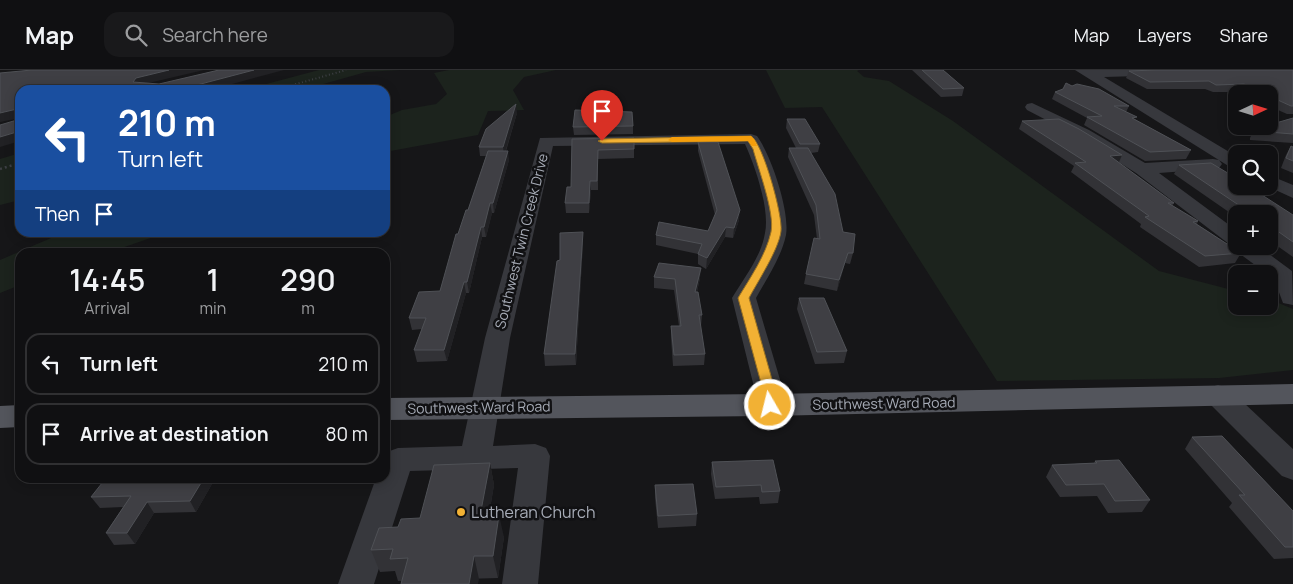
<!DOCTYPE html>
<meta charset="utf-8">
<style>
body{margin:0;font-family:Manrope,sans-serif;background:#19191b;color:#f1f3f6;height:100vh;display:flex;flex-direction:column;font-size:19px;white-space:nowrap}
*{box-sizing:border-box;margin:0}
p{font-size:16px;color:#9c9d9f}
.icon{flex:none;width:28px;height:28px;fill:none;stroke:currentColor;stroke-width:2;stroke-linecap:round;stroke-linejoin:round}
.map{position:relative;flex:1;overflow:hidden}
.details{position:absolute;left:15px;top:178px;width:375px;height:235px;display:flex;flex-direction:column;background:#101012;border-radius:15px;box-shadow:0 2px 12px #0003,0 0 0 1px #303032}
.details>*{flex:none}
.banner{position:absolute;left:15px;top:15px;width:375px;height:152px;border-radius:15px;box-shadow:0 2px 12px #0003,0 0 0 1px #303032;background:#1a4fa0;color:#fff;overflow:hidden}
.needle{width:32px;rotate:86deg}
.fabs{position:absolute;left:1228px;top:15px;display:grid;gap:10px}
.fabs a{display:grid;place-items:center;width:50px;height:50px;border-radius:10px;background:#101012;box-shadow:0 2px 12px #0003,0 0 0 1px #303032;font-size:25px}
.pin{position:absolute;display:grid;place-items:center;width:42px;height:42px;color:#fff;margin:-51px -21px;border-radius:50% 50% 50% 0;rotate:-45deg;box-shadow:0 0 5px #0007}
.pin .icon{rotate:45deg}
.me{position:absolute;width:55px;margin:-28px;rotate:352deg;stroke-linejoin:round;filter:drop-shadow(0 0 4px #0008)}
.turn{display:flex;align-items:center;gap:18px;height:105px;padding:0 20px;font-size:22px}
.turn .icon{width:65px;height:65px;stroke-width:2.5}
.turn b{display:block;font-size:35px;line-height:42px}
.then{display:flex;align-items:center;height:48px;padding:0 20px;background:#0003;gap:10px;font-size:19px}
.eta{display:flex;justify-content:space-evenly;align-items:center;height:85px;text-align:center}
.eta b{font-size:30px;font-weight:600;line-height:35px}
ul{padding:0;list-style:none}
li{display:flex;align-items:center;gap:15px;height:62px;margin:0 10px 8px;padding:0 10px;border:2px solid #303032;border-radius:15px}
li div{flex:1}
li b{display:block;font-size:19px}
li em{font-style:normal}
header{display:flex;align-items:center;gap:30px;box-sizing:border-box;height:70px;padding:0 25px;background:#101012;border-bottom:1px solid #303032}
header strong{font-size:24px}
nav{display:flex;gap:28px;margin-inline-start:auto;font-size:18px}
.search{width:350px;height:45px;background:#19191b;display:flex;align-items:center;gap:12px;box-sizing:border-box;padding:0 18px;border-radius:15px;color:#9c9d9f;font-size:19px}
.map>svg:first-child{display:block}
.green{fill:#1c231d}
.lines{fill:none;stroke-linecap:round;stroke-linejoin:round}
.path-far1{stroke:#3d3f44;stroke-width:2;stroke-dasharray:1 2.5;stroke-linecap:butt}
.path{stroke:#3d3f44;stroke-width:2.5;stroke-dasharray:2 3;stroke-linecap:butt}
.minor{fill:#37383d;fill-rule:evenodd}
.major{fill:#53555c;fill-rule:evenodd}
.wall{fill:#323236}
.shaded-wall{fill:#212124}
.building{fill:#3f3f44;stroke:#4f5156}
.route{fill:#f2b134;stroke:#9d7322}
.slow{fill:#f59e0b}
.poi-dot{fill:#f2b134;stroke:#111113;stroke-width:2}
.labels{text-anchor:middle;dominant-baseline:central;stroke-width:5;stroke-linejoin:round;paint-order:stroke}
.street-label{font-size:14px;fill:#a8adb8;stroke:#111113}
.near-poi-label{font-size:16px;fill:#a8adb8;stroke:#111113;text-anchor:start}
</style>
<header>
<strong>Map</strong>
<div class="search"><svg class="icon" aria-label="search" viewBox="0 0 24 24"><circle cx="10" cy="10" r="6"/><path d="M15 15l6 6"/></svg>Search here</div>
<nav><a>Map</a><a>Layers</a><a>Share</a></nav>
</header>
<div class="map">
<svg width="1293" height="514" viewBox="0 0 1293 514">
<rect width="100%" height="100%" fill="#161618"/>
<path class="green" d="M319 0H400L366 2 302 20H244Z
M449 0H556L524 7 513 20 524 40 488 41 478 65 385 82V47L402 40 436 34 447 24 434 3Z
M766 0H859L857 1 864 7 889 11 953 51 1159 201 1236 221V236H1269V229L1293 239V300L1219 308 997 311 822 37 785 38Z
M20 83V130L0 135V89Z
M65 162H165V163L110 182H20V215L0 223V190Z"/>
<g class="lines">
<path class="path-far1" d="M275 20 346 0"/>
<path class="path" d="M0 99 20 93"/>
<path class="minor" d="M1075 0H1217L1210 4 1104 7 1236 86V98L1230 97Z
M1032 33 1089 60 1145 93 1213 89 1219 90 1222 94 1219 98 1213 99 1159 103 1236 160V176H1258L1292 201 1293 235 1283 233 1274 209 1236 181 1234 176 1229 174 1136 103 1077 66 1027 40 1025 37 1027 34Z
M751 64 757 66C771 85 790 141 786 165 781 188 767 208 756 228L781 313 784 335 780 342 770 345 760 342 756 335 753 313 732 228C744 208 761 187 765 163 770 139 755 96 745 74L553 76 510 268 493 376 535 374 546 378 550 386 538 514H502L518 398 410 401 374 514H338L376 408H385L387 382 398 378 462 376 485 268 540 68Z
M1269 105 1293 115V128L1267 116Z
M1218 315 1228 318 1293 379V410L1282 406 1208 332 1204 325 1208 318Z"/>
<path class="major" d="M1293 314V334L770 346 385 350V328L770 324Z
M20 335V357L0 358V336Z"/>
</g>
<path class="wall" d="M912 0H943L964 18 962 26 941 27Z
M1293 0V44H1287L1269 36V24H1244L1240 22H1213L1205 19H1147L1126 8 1129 1Z
M1072 16 1129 36 1126 42 1136 50 1191 80 1186 89 1145 91 1084 55 1087 48 1052 29 1055 22Z
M517 43 506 81 509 90 494 143H492L486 167H482L469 223H466L447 291 417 292 414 280 422 259 412 260 409 248 440 221 458 164 468 140 486 86H480L479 77Z
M1293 48V73L1250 70V68L1254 59Z
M787 49 820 74 818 82 811 83 843 162 853 183 850 194 845 193 837 221 804 214 806 204 817 169 814 145 788 87 789 78H796L786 58Z
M1022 51 1122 85 1119 93 1174 133 1172 136 1198 151 1197 154 1241 183 1235 193 1199 197 1140 157 1141 154 1071 102 1074 96 1019 59Z
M633 56V64L574 65 573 57Z
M572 69 634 79V88L598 89V120H591L589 143H566L565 133 571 117Z
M698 72 739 150 733 168 725 167 706 199 698 194V184L656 175V165L708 161 715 145 698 81Z
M1291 76 1293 77V103L1281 98 1286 85Z
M1179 95 1293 145V187L1269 170V144H1236V147L1174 104Z
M583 173 576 295 545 296 544 284 560 190Z
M654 207 700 208 697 222 702 245 701 256H700L705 284 704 295 673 296 671 268V256H679L674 220 654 218Z
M799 228 847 281 844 293 815 294 797 239Z
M1192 367 1293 441V488L1274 489 1229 437 1232 433 1185 379Z
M1095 391 1150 430 1142 442 1108 443 1097 426 1060 427 1046 407 1052 395 1094 393Z
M712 392 780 421 778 433 760 434 759 427 715 429 711 404Z
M490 393 494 415 489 445 504 467 498 508 398 511 395 501 380 502 371 480 398 457 420 448Z
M212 414 196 442 154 443 135 474 114 475 106 463 123 437 100 438 91 427Z
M655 415 697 444 696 456 658 458 655 428Z"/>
<path class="shaded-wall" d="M169 0H204L140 15 133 12 136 8Z
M254 0H284L210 20H178Z
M516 34 517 43 504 86 503 77Z
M17 39 20 48 0 52V43Z
M20 61V71L0 77V67Z
M508 81 509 90 494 143 493 133Z
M1122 85 1118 94 1110 86Z
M590 111 591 120 589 143V133Z
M490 133 492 143 486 167 484 157Z
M740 140 739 150 733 168 734 158Z
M481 157 482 167 469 223 467 212Z
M726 157 725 167 706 199 707 188Z
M583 162V173L576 295 575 284Z
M848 183 845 193 837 221 839 210Z
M701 198 700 208 694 233 695 222Z
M464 212 466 223 447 291 444 280Z
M490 393 494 415 485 468 480 446Z
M204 408H209L212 414 196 442 190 431Z
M147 432 154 443 135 474 127 463Z
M499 445 504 467 498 508 493 486Z
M474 486 479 509 478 514H469Z"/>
<path class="building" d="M32 0H169L136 8 133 12 159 14 219 0H254L178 20H20V61L0 67V55L17 50V39L0 43V3Z
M922 0H943L964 18 943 19Z
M1155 0H1293V36H1291L1269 26V24H1265L1244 14 1216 15 1209 11 1150 12 1129 1Z
M1066 13 1072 16 1077 14 1099 19 1129 36H1114L1137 47 1132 48 1191 80 1150 82 1087 47 1102 46 1055 22 1063 19Z
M516 34 503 77H479L486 59Z
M575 40 632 42 633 56 573 57Z
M1293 48V64L1255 61 1254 59 1265 56H1269V55Z
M787 49H805L820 74H800Z
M1059 49 1079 59 1122 85 1110 86 1174 133H1168L1198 151 1193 152 1241 183 1205 186 1145 147 1149 146 1075 93 1086 92 1022 51Z
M634 68V79L598 80 597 111H590L589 133H565L567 117H571L572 69Z
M698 72H718L740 140 734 158 726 157 707 188 698 184 702 174 656 165 659 152 708 161 717 140Z
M1291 76 1293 77V91L1286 88Z
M789 78H808L835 124 843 162 855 164 853 183H848L839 210 806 204 814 168 820 169 816 135Z
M488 81H508L493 133H490L484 157H481L467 212H464L444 280H414L426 248H409L419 222 440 221 456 164H458L466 140H468Z
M1211 93 1236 108V116H1248L1293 145V172L1269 155V144H1252L1179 95Z
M583 162 575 284H544L557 191 560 190V163Z
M659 193 701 198 695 222H698L702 245H699L705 284 674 285 671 256H681L675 209 654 207Z
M799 228H824L847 281 817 282Z
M1222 366 1293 441V477H1285L1239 425H1245L1192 367Z
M773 390 780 421 762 422 761 415 716 417 712 392Z
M1119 390 1150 430 1115 431 1104 414 1066 415 1052 395 1097 393 1095 391Z
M490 393 480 446 499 445 493 486H474L469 514H401L408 488 390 489 393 479 371 480 379 458 398 457 401 449 420 448 434 395Z
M106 408H204L190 431 147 432 127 463H106L131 426 91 427Z
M693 414 697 444 658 446 655 415Z"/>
<path class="route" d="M751 66C763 73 783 146 781 161 779 179 758 211 749 228L773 313 776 335 770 340 763 335 761 313 738 228C750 208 766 185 771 162 775 143 758 98 753 79L748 71 602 73 598 71 602 69Z"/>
<path class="slow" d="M751 66 754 69 757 76H752L748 71 672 72 668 70 672 67Z"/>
<circle class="poi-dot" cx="461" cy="442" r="5"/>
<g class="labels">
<g class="street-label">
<text transform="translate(521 171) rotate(-76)">Southwest Twin Creek Drive</text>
<text transform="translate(884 333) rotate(-1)">Southwest Ward Road</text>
<text transform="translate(479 337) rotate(-1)">Southwest Ward Road</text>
</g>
<g class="near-poi-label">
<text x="471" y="442">Lutheran Church</text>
</g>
</g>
</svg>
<div class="fabs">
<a><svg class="needle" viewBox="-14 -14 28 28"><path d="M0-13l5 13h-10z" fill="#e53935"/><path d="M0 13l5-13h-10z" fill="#9c9d9f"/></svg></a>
<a><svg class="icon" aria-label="search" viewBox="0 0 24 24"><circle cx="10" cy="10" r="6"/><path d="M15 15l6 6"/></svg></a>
<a>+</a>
<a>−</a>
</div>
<div class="pin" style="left:602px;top:71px;background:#d93025"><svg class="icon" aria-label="arrive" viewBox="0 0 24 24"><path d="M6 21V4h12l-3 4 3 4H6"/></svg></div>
<svg class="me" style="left:770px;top:335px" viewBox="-20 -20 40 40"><circle r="17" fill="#f2b134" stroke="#fff" stroke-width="3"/><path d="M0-11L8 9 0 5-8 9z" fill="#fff"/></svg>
<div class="banner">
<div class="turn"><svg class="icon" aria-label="left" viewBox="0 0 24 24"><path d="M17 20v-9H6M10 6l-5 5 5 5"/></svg><div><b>210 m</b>Turn left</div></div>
<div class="then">Then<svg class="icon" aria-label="arrive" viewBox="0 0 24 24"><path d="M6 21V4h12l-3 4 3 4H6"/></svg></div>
</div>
<section class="details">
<div class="eta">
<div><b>14:45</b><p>Arrival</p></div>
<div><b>1</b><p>min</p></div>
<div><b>290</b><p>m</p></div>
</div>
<ul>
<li><svg class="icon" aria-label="left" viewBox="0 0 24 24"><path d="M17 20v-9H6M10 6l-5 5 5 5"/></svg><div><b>Turn left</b></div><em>210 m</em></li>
<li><svg class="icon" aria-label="arrive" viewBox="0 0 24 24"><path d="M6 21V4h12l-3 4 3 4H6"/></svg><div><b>Arrive at destination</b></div><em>80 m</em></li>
</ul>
</section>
</div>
